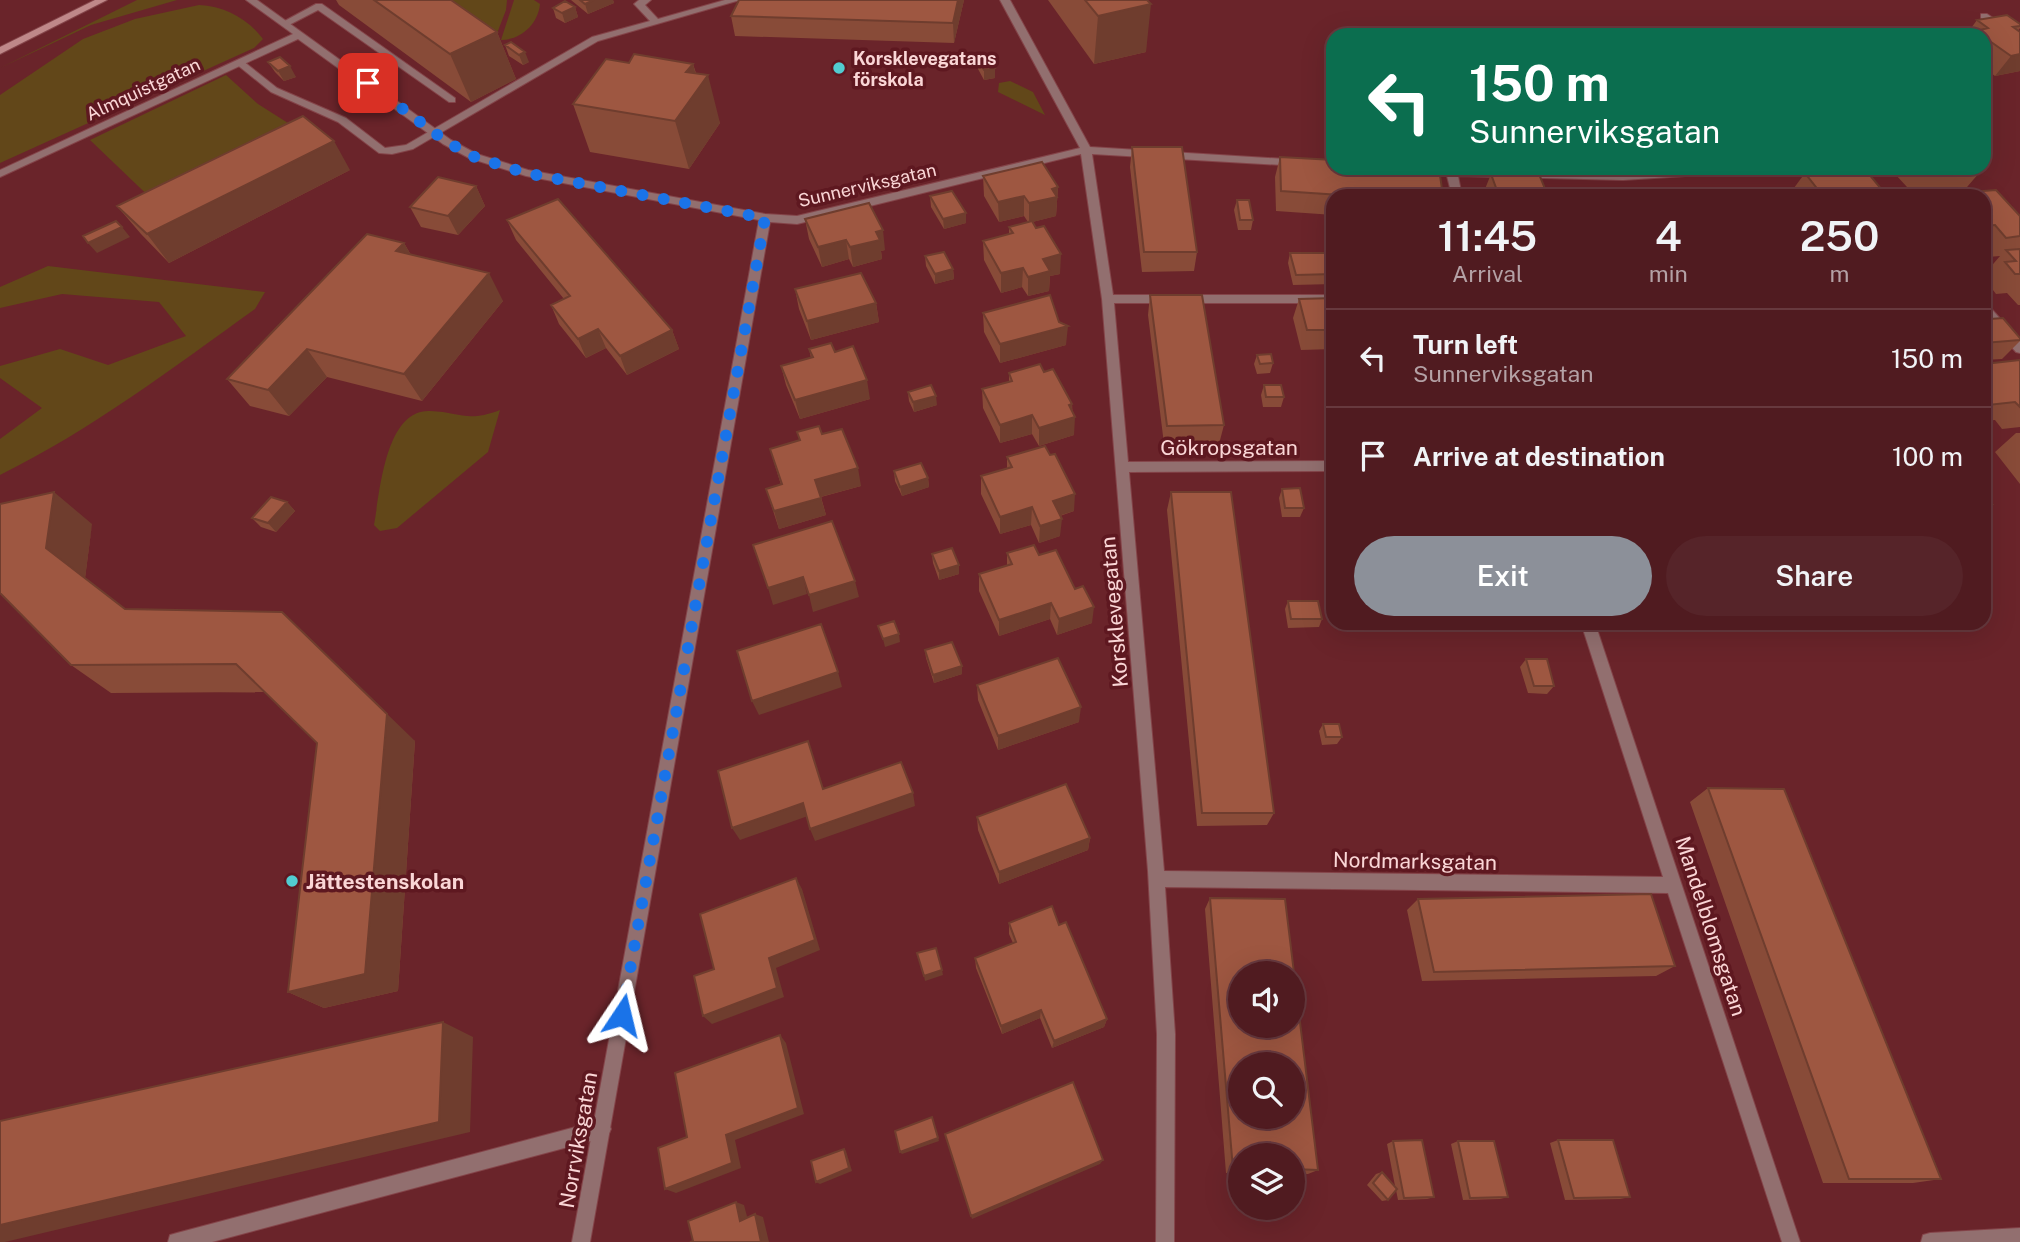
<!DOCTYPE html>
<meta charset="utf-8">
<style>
body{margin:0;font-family:"Public Sans",sans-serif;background:#562429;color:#f1f3f6;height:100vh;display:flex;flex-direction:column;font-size:26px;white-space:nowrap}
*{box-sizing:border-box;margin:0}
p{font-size:23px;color:#b4a1a5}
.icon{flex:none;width:38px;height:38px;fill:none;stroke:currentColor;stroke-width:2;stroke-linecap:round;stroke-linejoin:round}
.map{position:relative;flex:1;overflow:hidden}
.side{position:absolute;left:1326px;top:189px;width:665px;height:441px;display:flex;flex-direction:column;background:#501b20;border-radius:21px;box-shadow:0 7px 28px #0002,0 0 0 2px #67393e}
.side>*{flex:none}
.guide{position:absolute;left:1326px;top:28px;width:665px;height:147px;border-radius:21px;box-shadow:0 7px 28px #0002,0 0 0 2px #67393e;background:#0b6e4f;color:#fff;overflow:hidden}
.fabs{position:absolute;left:1228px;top:961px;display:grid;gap:14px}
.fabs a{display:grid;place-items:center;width:77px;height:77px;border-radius:50%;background:#501b20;box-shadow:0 7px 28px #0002,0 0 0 2px #67393e;font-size:35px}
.pin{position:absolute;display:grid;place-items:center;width:60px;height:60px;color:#fff;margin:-30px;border-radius:14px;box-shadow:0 4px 10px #0006}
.me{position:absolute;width:77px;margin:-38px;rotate:10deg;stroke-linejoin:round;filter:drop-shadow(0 0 5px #0008)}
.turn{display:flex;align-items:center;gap:24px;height:147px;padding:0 28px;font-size:32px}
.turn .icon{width:91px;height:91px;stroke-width:2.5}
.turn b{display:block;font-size:49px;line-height:60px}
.eta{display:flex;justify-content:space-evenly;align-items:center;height:119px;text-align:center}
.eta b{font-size:42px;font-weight:600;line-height:49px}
.action{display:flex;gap:14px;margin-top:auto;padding:14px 28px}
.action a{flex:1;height:80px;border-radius:42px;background:#8c9099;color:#fff;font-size:28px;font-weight:600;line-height:80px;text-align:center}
.action a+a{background:#562429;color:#f1f3f6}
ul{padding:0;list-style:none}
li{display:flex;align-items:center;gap:21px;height:98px;padding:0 28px;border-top:2px solid #67393e}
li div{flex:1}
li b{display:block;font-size:26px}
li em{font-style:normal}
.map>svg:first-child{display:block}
.green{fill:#624719}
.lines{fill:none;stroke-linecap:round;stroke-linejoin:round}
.lane-casing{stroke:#844449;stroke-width:2}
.street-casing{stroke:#844449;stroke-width:2}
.secondary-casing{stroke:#844449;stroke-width:2}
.lane{fill:#926f6f;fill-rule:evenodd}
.street{fill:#926f6f;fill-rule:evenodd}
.secondary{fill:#bf8889;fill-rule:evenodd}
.wall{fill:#884b38}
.shaded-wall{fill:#6f3d2e}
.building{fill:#9e5741;stroke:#6f3d2e;stroke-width:2;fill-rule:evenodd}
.route{stroke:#1a73e8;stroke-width:12;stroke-dasharray:0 21.6}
.poi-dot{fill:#52ccd0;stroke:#5e1820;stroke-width:2.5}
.labels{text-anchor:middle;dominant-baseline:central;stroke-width:7;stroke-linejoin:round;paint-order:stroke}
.far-poi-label{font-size:18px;font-weight:bold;fill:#fad6d6;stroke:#5e1820;text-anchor:start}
.far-street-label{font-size:18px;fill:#fad6d6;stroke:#5e1820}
.street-label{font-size:21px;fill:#fad6d6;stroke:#5e1820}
.poi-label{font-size:21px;font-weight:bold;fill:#fad6d6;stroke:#5e1820;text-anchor:start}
</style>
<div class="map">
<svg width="2020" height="1242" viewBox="0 0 2020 1242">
<rect width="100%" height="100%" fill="#6a242a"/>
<path class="green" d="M137 0H177L91 25 0 68Z
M412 0H507L506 10 496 36Z
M514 0H534L540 4C538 25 520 40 501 40Z
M199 5C225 6 248 19 263 39L254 48 0 163V95L83 39 135 19Z
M226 75 258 104 310 137 161 208 90 140Z
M1010 81 1033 92 1045 115 998 92 999 83Z
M48 266 265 292 255 309C173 368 91 430 0 475V439L42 408 0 378V366L60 349 108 365 186 336 159 302 62 294 0 308V287Z
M500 410 488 452 397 528 380 531 374 525C380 493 385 409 430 411 461 412 466 423 500 410Z"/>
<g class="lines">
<g class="lane-casing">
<path id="lane" d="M639 0H651L645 5 658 19 725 0H740L598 41 413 149 392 154 379 153 338 122 271 92 235 63 243 61 277 88 346 118 385 148 406 145 592 37 650 21 634 4Z
M316 4H322L455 98V102H449L318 10 289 25 281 23Z
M602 1120 608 1123 611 1129 608 1135 602 1138 212 1242H168L170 1235 177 1233Z"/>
</g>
<g class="street-casing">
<path id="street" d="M246 0H257L451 140 477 154 528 170 765 214 797 216 1080 148 1000 0H1010L1090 147 1334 162V168L1092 154 1113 295H1334V303H1114L1128 462 1334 461V471L1129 472 1164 871 1663 877 1581 623H1595L1800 1242H1782L1668 893 1165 887 1175 1034 1174 1242H1156L1157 1034 1148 871 1102 299 1081 154 797 224 770 222 590 1242H572L759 220 526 176 469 158 443 144 298 39 0 177V170L293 34Z
M1981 14H1987L2020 36V43L1981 18Z
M1712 168H1769L1764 171 1623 180 1458 176 1462 196H1452L1447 176 1423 175 1418 172 1423 169 1623 174Z
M1984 304 1988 305 2020 341V353L2016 352 1984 316Z
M2020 1228V1242H1921L1923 1235 1930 1233Z"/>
</g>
<g class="secondary-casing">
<path id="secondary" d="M95 0H107L0 54V47Z"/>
</g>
<use href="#lane" class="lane"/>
<use href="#street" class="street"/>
<use href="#secondary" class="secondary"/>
</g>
<path class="wall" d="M336 0H451L497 32 516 79 471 102 339 5Z
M571 0H613L614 3 588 14Z
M739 0H964L954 43 735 36 731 16Z
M1048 0H1147L1146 52 1094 64Z
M575 7 578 17 565 23 556 18 553 8Z
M1977 20 2020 24V28L2018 31 2020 71 1995 76 1984 68V35H1966Z
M505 45 529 62 523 65 509 56Z
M978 59 995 68V78L984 80 978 69Z
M268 62 296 77 284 81 275 72Z
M629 63 693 64 696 73 720 123 689 169 590 152 573 104Z
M1132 147 1197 252 1194 271 1142 272 1130 167Z
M1280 157 1443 196H1334V215L1276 211 1275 177Z
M1898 168H1975L1979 173 1962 193 1922 196 1915 187H1907L1895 174 1899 169Z
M350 170 169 263 141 234 117 206Z
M1805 173 1887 196H1794L1791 192Z
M1491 174 1548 196H1483V194Z
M983 176 1058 187 1056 216 1032 222 1060 274 1050 276 1049 291 1028 296 1022 287 1001 293 984 260 983 241 1009 234V227L1028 222 1024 216 999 222 984 196Z
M476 186 485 206 458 235 421 227 410 207Z
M1996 190 2020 216V305H2018L2007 293 1996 294 1987 282 1993 275 1988 270 2000 256 1988 257 1984 253V196H1953L1956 193Z
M930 196 966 223 944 229 931 207Z
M1237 200 1253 220 1251 230H1238L1234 210Z
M805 219 885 250 881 251 882 259 853 267 849 259 822 267 809 239Z
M507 220 672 330 679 349 627 375 606 348 586 358 559 324 551 305 564 299 516 240Z
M404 243 411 255 503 301 422 401 327 377 289 416 250 406 227 379Z
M1290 253H1334V284L1293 285 1288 263Z
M925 256 953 269 954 279 935 284 926 266Z
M795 289 876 303 879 322 811 340 799 309Z
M1150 295 1224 425 1219 444H1164L1148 315Z
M1334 298V349L1301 350 1293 318 1299 299Z
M1984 312 1990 319 2020 338V341L2002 359 1984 360Z
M983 313 1066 345 1000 363 984 332Z
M809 349 835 352 870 399 800 419 786 385 781 366 811 358Z
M1257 355 1273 363 1270 373 1257 374 1254 364Z
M2020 360V427L2002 429 1995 420 1984 421V364Z
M1044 372 1072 404 1074 435 1039 446 1032 434 1000 443 983 408 982 389 1009 382V373Z
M1264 385 1284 397 1281 407H1263L1261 395Z
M908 392 937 405 914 412 909 401Z
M797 432 822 434 861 486 821 497 826 515 779 529 766 489 781 485 770 449 800 441Z
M2016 433H2020V484L1995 452Z
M1007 457 1074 511 1060 516V536L1039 543 1031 525 1000 534 981 494V476L1007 468Z
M1334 467V508L1328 481Z
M894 471 928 478 929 487 902 496 895 481Z
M1282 489 1304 508 1300 517H1282L1279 498Z
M1171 492 1274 813 1267 825 1197 826 1167 510Z
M287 502 295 511 276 532 261 527 252 518Z
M92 524 85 578 125 609 415 741 398 991 324 1008 288 992 317 743 265 692 111 693 71 665Z
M1007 553 1039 555 1092 623 1057 635 1050 619 999 636 979 591V574L1007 565Z
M932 554 959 565V574L939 580 933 563Z
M1288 601 1322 619 1319 627 1288 628 1285 609Z
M925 650 962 674 934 683 926 658Z
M1526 659 1554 686 1547 694 1528 693 1520 667Z
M977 685 1079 722 998 750 978 700Z
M1323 724 1342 737 1337 744 1322 745 1319 731Z
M1708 788 1941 1179 1913 1183H1823L1690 802Z
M977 817 1090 838 1088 850 999 884 978 830Z
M1210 898 1318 1170 1308 1174H1293V1155H1241V1173H1226L1205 909Z
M1418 899 1675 966 1656 976 1422 981 1407 910Z
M1009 923 1059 925 1107 1019 1104 1027 1052 1048 1040 1018 1002 1034 976 968 975 958 1013 943 1009 934Z
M1558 1140 1630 1197 1620 1199 1565 1200 1550 1143Z
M1393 1141 1434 1197 1427 1199 1398 1200 1396 1190 1388 1200 1382 1201 1367 1185 1376 1174 1382 1172 1395 1186 1387 1144Z
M1458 1141 1508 1197 1500 1199 1463 1200 1451 1144Z"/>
<path class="shaded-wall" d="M594 0H613L614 3 588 14 585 4Z
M958 0H964L954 43 953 23Z
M1151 4 1146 52 1094 64 1098 16Z
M575 7 578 17 565 23 562 13Z
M497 32 516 79 471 102 450 54Z
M525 52 529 62 523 65 519 55Z
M2020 54V71L1995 76 2011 56Z
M693 64 699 87 708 75 720 123 689 169 675 121 686 72Z
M290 66 296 77 284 81 278 71Z
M995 68V78L984 80V70Z
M334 141 350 170 169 263 147 234Z
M476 186 485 206 458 235 448 216Z
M1058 187 1056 216 1029 223V203L1052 189Z
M1024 196V216L999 222 998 202Z
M966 213V223L944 229 943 219Z
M122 227 130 237 97 253 88 243Z
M883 230 885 250 881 251 882 259 853 267 850 247 876 232Z
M846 240 849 259 822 267 818 247Z
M404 243 420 271 396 251Z
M1061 254 1060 274 1050 276 1049 291 1028 296V277L1043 259Z
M1023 268 1022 287 1001 293V273Z
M953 269 954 279 935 284V274Z
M489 273 503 301 422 401 404 374Z
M876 303 879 322 811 340 807 321Z
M1068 326 1066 345 1000 363V344Z
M598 329 606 348 586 358 578 339Z
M672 330 679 349 627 375 620 356Z
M307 349 327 377 289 416 268 390Z
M867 380 870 399 800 419 795 400Z
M936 396 937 405 914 412 913 402Z
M1072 404 1071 418 1075 417 1074 435 1039 446V428L1069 405Z
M1032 415V434L1000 443V425Z
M858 468 861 486 820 497 815 480Z
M928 478 929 487 902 496 900 487Z
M54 492 92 524 85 579 46 548Z
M1075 494 1074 511 1052 518 1053 501Z
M821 498 826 515 779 529 774 511Z
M287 502 295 511 276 532 268 523Z
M1032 507 1031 525 1000 534V517Z
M1062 519 1060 536 1039 543 1040 526Z
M959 565V574L939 580V571Z
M803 577 807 594 773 605 768 588Z
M855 581 859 597 813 612 809 595Z
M1051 603 1050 619 999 636V620Z
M1094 607 1092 623 1057 635 1059 619Z
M282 612 415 741 398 991 324 1008 288 992 387 714Z
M899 634 900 642 885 647 883 639Z
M962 666V674L934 683 933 675Z
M838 672 842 687 759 715 752 701Z
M1081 707 1079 722 998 750V736Z
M913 793 915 806 815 841 810 829Z
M803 803 808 816 740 840 732 828Z
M1090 838 1088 850 999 884V872Z
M796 878 802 889 820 950 776 968 784 997 712 1024 703 1016 769 958Z
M942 970 943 975 925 981 924 976Z
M1041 1010 1040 1018 1002 1034 1001 1026Z
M1107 1019 1104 1027 1052 1048 1054 1041Z
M443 1022 473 1037 470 1132 5 1242H0V1225Z
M780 1035 786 1043 804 1114 735 1140 741 1168 676 1193 665 1189 726 1135Z
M932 1117 939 1141 902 1154 900 1152Z
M844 1149 846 1151 852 1171 820 1184 816 1182Z
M1103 1160 1100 1164 972 1219 971 1216Z
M736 1202 744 1205 749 1224 740 1221Z
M755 1214 763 1217 769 1242H761Z"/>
<path class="building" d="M374 0H451L497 32 450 54Z
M580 0H594L585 4Z
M739 0H958L953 23 731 16Z
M1085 0H1147L1151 4 1098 16Z
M565 1 575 7 562 13 553 8Z
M2007 15 2020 24V26L2013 27 2020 32V54L2011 56 1984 37V35H1982L1976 31 1988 28 1977 20Z
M511 42 525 52 519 55 505 45Z
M634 54 693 64 686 72 708 75 675 121 573 104 606 59 629 63Z
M280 57 290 66 278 71 268 62Z
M989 57 995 68 984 70 978 59Z
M303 116 334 141 147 234 117 206Z
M1984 131 1990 135 1984 136Z
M1132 147H1182L1197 252H1144Z
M1280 157 1334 160V168H1439L1443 196H1356L1281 191Z
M1042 162 1058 187 1052 189 1057 197 1029 203 1024 196 998 202 983 176Z
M1864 168 1887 196H1823L1805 173Z
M1932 168H1975L1979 173 1938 176Z
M1491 174H1539L1548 196H1499Z
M438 177 476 186 448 216 410 207Z
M1996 190 2020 216V236L2006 238 1995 225 1984 226V196H1958L1956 193Z
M952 191 966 213 943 219 930 196Z
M558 199 672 330 620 356 598 329 578 339 551 305 570 296 507 220Z
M1237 200H1249L1253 220H1240Z
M869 203 883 230 876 232 880 240 850 247 846 240 818 247 805 219Z
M116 221 122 227 88 243 83 236Z
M1032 221 1036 228 1044 226 1061 254 1043 259 1050 271 1028 277 1023 268 1001 273 983 241 1013 233 1009 227Z
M367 234 404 243 396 251 489 273 404 374 307 349 268 390 227 379Z
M2020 249V274H2015L2005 262 2016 261 2006 250Z
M944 252 953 269 935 274 925 256Z
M1290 253H1334V274L1296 275Z
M861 273 876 303 807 321 795 289Z
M1050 295 1059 322 1068 326 1000 344 983 313Z
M1150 295H1202L1224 425 1167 426Z
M1334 298V330H1307L1299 299Z
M1984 312 1990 319 2003 318 2020 338V340L1984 343Z
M831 343 835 352 853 346 867 380 795 400 781 366 813 357 809 349Z
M1271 354 1273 363 1260 364 1257 355Z
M2020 360V407L2015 402 1988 405 1984 400V364Z
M1040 364 1044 372 1053 369 1072 404 1069 405 1075 417 1039 428 1032 415 1000 425 982 389 1012 381 1009 373Z
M931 385 936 396 913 402 908 392Z
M1264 385H1281L1284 397H1266Z
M819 426 822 434 842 429 858 468 815 480 821 498 774 511 766 489 782 484 770 449 800 440 797 432Z
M1045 446 1050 455 1055 454 1075 494 1053 501 1062 519 1040 526 1032 507 1000 517 981 476 1012 467 1007 457Z
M921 463 928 478 900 487 894 471Z
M1300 488 1304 508H1285L1282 489Z
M54 492 46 548 125 609 282 612 387 714 365 974 288 992 317 743 236 664 71 665 0 593V504Z
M1171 492H1231L1274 813H1202Z
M1984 494 1992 504H1984Z
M271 497 287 502 268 523 252 518Z
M832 521 855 581 809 595 803 577 768 588 753 545Z
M1034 545 1039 555 1056 550 1075 589 1083 586 1094 607 1059 619 1051 603 999 620 979 574 1012 564 1007 553Z
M952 548 959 565 939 571 932 554Z
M1288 601H1318L1322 619H1291Z
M894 621 899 634 883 639 878 626Z
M821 624 838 672 752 701 737 651Z
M952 642 962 666 933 675 925 650Z
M1058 658 1081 707 998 736 977 685Z
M1526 659H1547L1554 686H1534Z
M1323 724H1339L1342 737H1326Z
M808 741 823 789 901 762 913 793 810 829 803 803 732 828 718 771Z
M1066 784 1090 838 999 872 977 817Z
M1708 788 1784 789 1941 1179H1849Z
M796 878 815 940 769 958 777 988 703 1016 694 976 714 969 700 914Z
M1651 894 1675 966 1434 972 1418 899Z
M1210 898 1285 899 1318 1170 1293 1169V1155H1241V1169H1233ZM1241 973H1293V1026H1241ZM1241 1064H1293V1116H1241Z
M1052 906 1059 925 1066 922 1107 1019 1054 1041 1041 1010 1001 1026 975 958 1016 942 1009 923Z
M936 948 942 970 924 976 917 953Z
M443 1022 439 1122 0 1225V1121Z
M780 1035 798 1108 726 1135 732 1163 665 1189 658 1148 687 1137 675 1073Z
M1073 1082 1103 1160 971 1216 945 1134Z
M932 1117 938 1138 900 1152 895 1131Z
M1422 1140 1434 1197 1404 1198 1393 1141Z
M1558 1140H1613L1630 1197 1574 1198Z
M1458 1141H1494L1508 1197 1470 1198Z
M844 1149 849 1168 816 1182 811 1161Z
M1382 1172 1397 1189 1388 1200 1373 1183Z
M736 1202 740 1221 755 1214 761 1242H690L693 1241 688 1221Z"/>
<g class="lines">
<path class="route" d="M368 83 447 142 472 156 526 173 765 218 622 1015"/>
</g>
<g class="poi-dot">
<circle cx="839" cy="68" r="7"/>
<circle cx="292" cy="881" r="7"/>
</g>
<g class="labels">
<g class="far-poi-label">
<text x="853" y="58">Korsklevegatans<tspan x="853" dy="21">förskola</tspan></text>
</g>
<g class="far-street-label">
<text transform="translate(143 89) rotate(-25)">Almquistgatan</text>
<text transform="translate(867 185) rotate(-13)">Sunnerviksgatan</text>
</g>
<g class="street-label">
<text x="1229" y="447">Gökropsgatan</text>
<text transform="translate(1114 612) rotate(-95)">Korsklevegatan</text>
<text transform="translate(1415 861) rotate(1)">Nordmarksgatan</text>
<text transform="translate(1711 926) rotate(72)">Mandelblomsgatan</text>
<text transform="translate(578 1140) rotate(-80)">Norrviksgatan</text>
</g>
<g class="poi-label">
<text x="306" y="881">Jättestenskolan</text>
</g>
</g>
</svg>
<div class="fabs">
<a><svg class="icon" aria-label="sound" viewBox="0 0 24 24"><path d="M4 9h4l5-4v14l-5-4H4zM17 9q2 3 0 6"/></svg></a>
<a><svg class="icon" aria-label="search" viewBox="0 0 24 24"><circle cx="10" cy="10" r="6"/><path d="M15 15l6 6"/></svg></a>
<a><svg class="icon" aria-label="layers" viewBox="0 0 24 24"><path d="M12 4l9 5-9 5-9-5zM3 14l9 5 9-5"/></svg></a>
</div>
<div class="pin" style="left:368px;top:83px;background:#d93025"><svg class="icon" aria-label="arrive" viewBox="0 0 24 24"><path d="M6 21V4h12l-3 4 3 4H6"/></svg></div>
<svg class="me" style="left:622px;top:1015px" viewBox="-20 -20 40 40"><path d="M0-17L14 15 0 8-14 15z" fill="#1a73e8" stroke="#fff" stroke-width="4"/></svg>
<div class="guide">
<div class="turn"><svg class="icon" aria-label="left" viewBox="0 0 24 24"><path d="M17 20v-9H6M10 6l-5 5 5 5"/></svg><div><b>150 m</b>Sunnerviksgatan</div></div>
</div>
<section class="side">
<div class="eta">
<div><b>11:45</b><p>Arrival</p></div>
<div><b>4</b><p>min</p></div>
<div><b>250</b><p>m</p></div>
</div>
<ul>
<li><svg class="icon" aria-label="left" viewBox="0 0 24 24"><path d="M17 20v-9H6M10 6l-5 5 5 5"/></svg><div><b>Turn left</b><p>Sunnerviksgatan</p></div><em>150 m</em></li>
<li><svg class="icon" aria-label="arrive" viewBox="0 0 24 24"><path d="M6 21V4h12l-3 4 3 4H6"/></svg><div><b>Arrive at destination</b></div><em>100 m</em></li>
</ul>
<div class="action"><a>Exit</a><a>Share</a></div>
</section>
</div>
